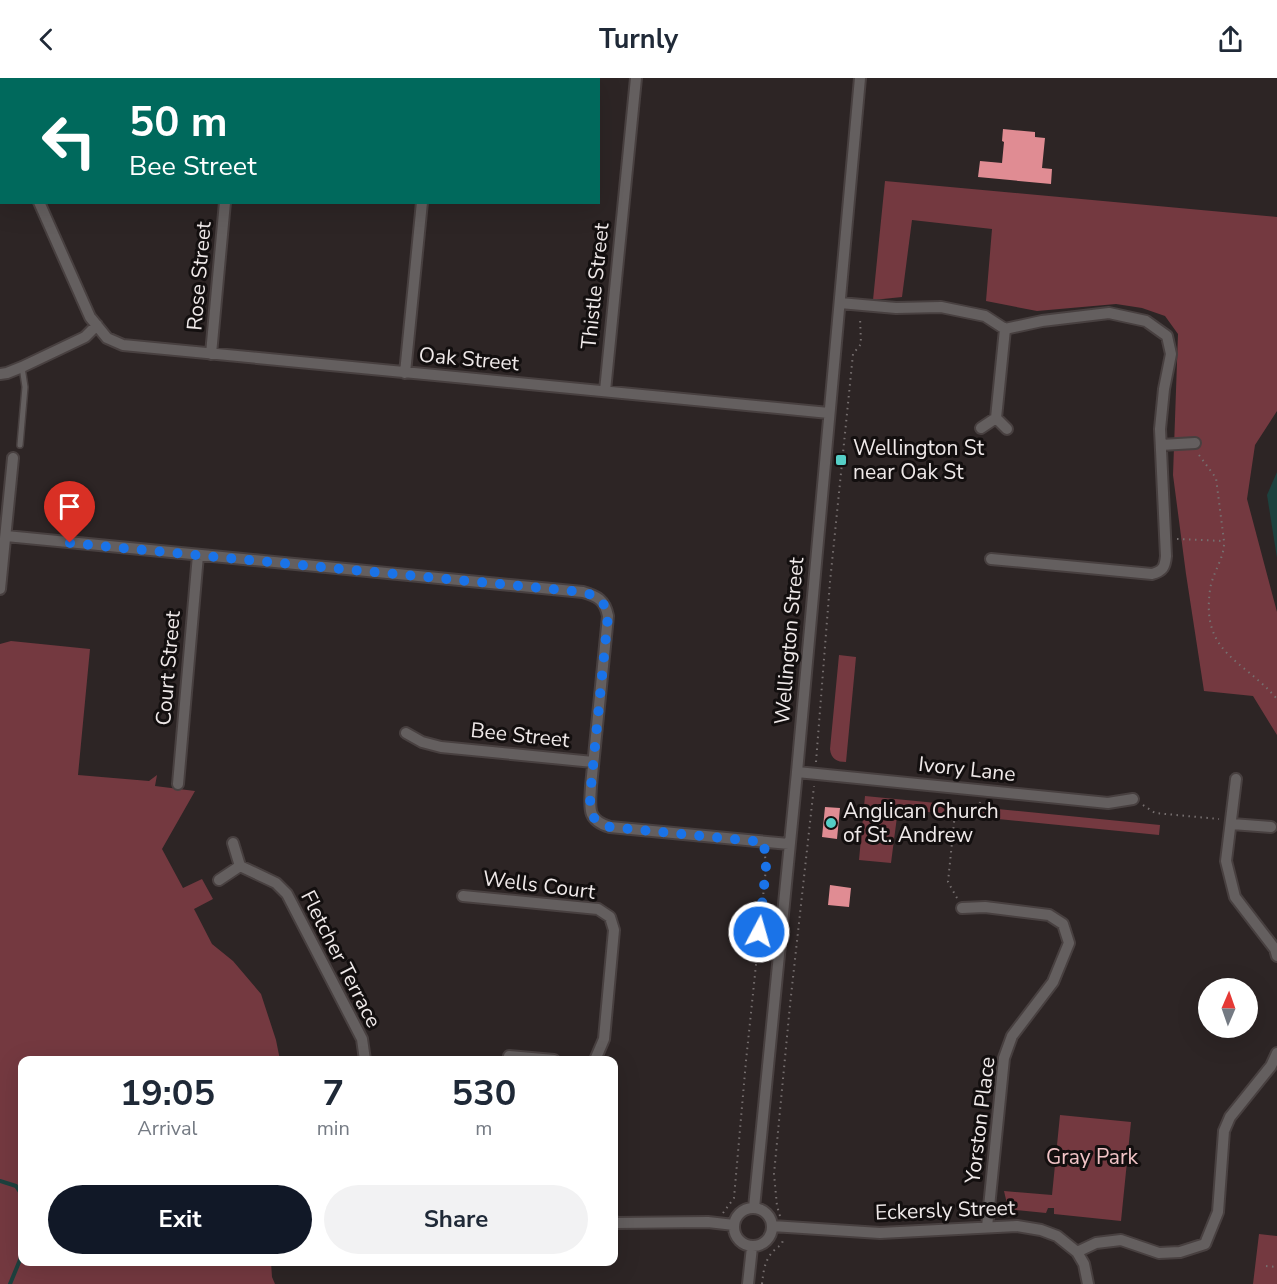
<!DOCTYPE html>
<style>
body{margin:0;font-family:"Nunito Sans",sans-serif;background:#f2f2f3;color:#1f2937;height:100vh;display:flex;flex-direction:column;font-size:22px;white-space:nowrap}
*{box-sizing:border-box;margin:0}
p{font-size:20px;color:#747a83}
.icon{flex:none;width:33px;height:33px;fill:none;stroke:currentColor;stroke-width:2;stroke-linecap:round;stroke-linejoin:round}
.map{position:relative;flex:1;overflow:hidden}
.panel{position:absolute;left:18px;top:978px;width:600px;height:210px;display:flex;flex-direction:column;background:#fff;border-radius:12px;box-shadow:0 6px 24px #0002}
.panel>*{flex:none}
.top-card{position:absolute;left:0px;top:0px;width:600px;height:126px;box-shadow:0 6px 24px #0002;background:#00695c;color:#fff;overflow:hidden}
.needle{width:39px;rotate:2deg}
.controls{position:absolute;left:1198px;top:900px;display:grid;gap:12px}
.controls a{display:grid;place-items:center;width:60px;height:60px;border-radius:50%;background:#fff;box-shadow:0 6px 24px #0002;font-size:30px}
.pin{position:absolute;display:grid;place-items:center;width:51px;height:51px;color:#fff;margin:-62px -26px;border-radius:50% 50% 50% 0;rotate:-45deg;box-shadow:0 0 6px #0007}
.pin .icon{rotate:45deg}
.me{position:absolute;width:66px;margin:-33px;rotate:6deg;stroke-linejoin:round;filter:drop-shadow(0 0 4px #0008)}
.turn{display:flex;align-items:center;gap:21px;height:126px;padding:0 30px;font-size:27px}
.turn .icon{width:78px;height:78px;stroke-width:2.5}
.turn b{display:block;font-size:42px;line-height:51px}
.eta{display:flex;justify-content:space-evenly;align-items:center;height:102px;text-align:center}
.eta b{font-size:36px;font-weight:700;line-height:42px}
.cta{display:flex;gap:12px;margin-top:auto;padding:12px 30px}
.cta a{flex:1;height:69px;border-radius:36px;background:#111827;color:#fff;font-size:24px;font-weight:700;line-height:69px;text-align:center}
.cta a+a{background:#f2f2f3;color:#1f2937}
header{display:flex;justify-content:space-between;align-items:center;height:78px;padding:0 30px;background:#fff;font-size:27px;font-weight:700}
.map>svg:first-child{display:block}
.green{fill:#743940}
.water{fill:#1d413e}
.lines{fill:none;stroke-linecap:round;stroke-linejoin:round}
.stream{stroke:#1d413e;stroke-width:4}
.building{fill:#e08c93}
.service-casing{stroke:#484040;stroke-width:8}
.minor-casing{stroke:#484040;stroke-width:14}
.path{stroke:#766f6f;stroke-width:2;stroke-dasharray:1.5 4.5;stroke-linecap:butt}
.service{stroke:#645f5f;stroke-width:5}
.minor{stroke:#645f5f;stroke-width:10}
.route{stroke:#1a73e8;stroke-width:10;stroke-dasharray:0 18}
.poi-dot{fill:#55cec6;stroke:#130f0f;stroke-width:2}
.labels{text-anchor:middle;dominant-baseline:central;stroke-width:6;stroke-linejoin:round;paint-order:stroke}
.street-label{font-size:21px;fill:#efe9e9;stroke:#130f0f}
.poi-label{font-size:21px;fill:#efe9e9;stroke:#130f0f;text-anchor:start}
.park-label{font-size:21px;fill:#f2c4c7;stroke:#130f0f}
</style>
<header><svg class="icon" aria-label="back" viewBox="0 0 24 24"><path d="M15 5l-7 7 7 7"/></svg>Turnly<svg class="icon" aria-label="share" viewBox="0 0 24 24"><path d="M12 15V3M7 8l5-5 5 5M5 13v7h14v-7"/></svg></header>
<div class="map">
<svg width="1277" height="1206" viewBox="0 0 1277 1206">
<rect width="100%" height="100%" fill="#2d2525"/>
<path class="green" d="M885 103 1277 139V333L1255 367 1247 421 1277 534V657L1253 618 1204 613 1186 496 1173 397 1178 256 1165 238 1142 230 1116 226 1037 233 986 223 992 151 912 142 902 219 873 222Z
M11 563 90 571 78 697 149 703 157 697 155 708 195 713 162 771 183 810 202 801 213 821 194 831 212 866 233 883 261 916 276 962 280 982H22V1184H271L272 1199 275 1206H0V566Z
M839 577 856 579 846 684C837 684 831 681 830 671Z
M865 718 1160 747 1159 757 898 731 891 785 859 782Z
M1060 1037 1131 1044 1121 1143 1054 1136V1130H1048L1046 1135 1015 1132 1008 1130 1004 1113 1052 1117Z
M1259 1156 1277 1158V1206H1253Z"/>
<path class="water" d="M1277 394V480L1267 417Z"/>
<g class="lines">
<path class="stream" d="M0 1103 16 1108 22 1117
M10 1206 22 1177"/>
</g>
<path class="building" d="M1003 51 1035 54V59L1045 60 1042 90 1052 91 1051 106 978 99 980 83 1002 85 1004 64 1002 63Z
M825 729 840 730 837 761 822 759Z
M830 807 851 810 849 829 828 827Z"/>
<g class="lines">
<g class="service-casing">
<path id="service" d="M20 367 25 309 22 289"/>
</g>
<g class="minor-casing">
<path id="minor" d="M17 2V0
M236 2 237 0
M435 2V0
M39 124 90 239 107 260 123 267 829 335
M840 225 896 230 941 229 985 238 1005 251 1042 243 1109 235 1146 243 1167 258 1171 276 1164 311 1160 351 1166 478C1165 489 1163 493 1152 496L991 481
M211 276 225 124
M405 295 422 124
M0 296 7 295 22 289 85 259 97 247
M605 313 636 0
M996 340 1005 251
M981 350 996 340 1007 351
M1161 367 1195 365
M6 458 583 514C597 518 605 522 608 538L591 708C590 729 586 742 610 749L789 766
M0 511 13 380
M406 655 422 664 441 669 593 684
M797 694 1108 725 1133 721
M1236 701 1226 783 1235 819 1275 871 1277 878
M178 706 198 477
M1232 746 1271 749
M240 788 276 805 287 816 362 961 365 982
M219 802 240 788 233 765
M463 818 598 831 610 839 614 852 604 961 595 982
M962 830 985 829 1049 837 1063 846 1069 865 1053 904 1012 958 1004 980 987 1149
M509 978 554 982
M734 1149a19 19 0 1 1 38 0a19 19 0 1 1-38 0Z
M754 1130 797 694 860 0
M614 1143 616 1145 708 1144 734 1147
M772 1148 880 1155 1017 1148 1041 1152 1057 1158 1077 1174 1084 1186 1088 1206
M1077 1174 1096 1165 1121 1162 1159 1175 1180 1174 1205 1166 1218 1134 1224 1053 1230 1039 1271 988 1277 975
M748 1206 752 1169"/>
</g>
<path class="path" d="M1199 377 1216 400 1224 463C1225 480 1212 495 1210 512 1201 576 1243 581 1277 621
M1177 461 1223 463
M816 684 830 504 853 276 861 266 860 239
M1143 727 1155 735 1219 741
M957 820 948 804 955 735 978 734 980 724
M723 1135 734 1120 746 983 766 790 765 777
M780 1138 777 1128 774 1096 790 927 814 708
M1266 1188 1277 1189
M762 1206C764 1187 766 1177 782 1166L783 1161"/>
<use href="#service" class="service"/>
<use href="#minor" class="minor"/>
</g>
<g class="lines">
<path class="route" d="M70 465 583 514C597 518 605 523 608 538L591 708C590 729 586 742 610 749L764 764 766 790 759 854"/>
</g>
<g class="poi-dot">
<rect x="835" y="376" width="12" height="12" rx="3"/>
<circle cx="831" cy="745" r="6"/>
</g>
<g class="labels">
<g class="street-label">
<text transform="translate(199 198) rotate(-85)">Rose Street</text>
<text transform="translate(595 208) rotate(-84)">Thistle Street</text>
<text transform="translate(469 281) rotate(5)">Oak Street</text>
<text transform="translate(789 563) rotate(-85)">Wellington Street</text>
<text transform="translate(168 590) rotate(-85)">Court Street</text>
<text transform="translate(520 657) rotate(6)">Bee Street</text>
<text transform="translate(967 691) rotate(6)">Ivory Lane</text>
<text transform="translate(539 807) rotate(7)">Wells Court</text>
<text transform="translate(341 881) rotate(63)">Fletcher Terrace</text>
<text transform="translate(980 1042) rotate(-83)">Yorston Place</text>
<text transform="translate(945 1132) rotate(-2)">Eckersly Street</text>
</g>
<g class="poi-label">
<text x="853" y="370">Wellington St<tspan x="853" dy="24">near Oak St</tspan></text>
<text x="843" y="733">Anglican Church<tspan x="843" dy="24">of St. Andrew</tspan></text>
</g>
<g class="park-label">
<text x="1092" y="1079">Gray Park</text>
</g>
</g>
</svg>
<div class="controls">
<a><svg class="needle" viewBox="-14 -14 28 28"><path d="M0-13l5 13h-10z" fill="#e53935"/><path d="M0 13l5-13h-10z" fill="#747a83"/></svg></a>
</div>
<div class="pin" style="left:70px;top:465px;background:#d93025"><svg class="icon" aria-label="arrive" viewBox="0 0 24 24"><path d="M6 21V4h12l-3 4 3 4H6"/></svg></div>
<svg class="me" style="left:759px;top:854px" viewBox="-20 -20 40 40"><circle r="17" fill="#1a73e8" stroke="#fff" stroke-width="3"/><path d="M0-11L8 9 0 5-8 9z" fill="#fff"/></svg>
<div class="top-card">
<div class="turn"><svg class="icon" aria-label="left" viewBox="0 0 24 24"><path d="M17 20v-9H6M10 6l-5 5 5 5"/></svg><div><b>50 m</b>Bee Street</div></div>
</div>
<section class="panel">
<div class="eta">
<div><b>19:05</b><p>Arrival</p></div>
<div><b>7</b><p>min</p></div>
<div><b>530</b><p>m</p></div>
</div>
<div class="cta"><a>Exit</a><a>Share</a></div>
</section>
</div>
